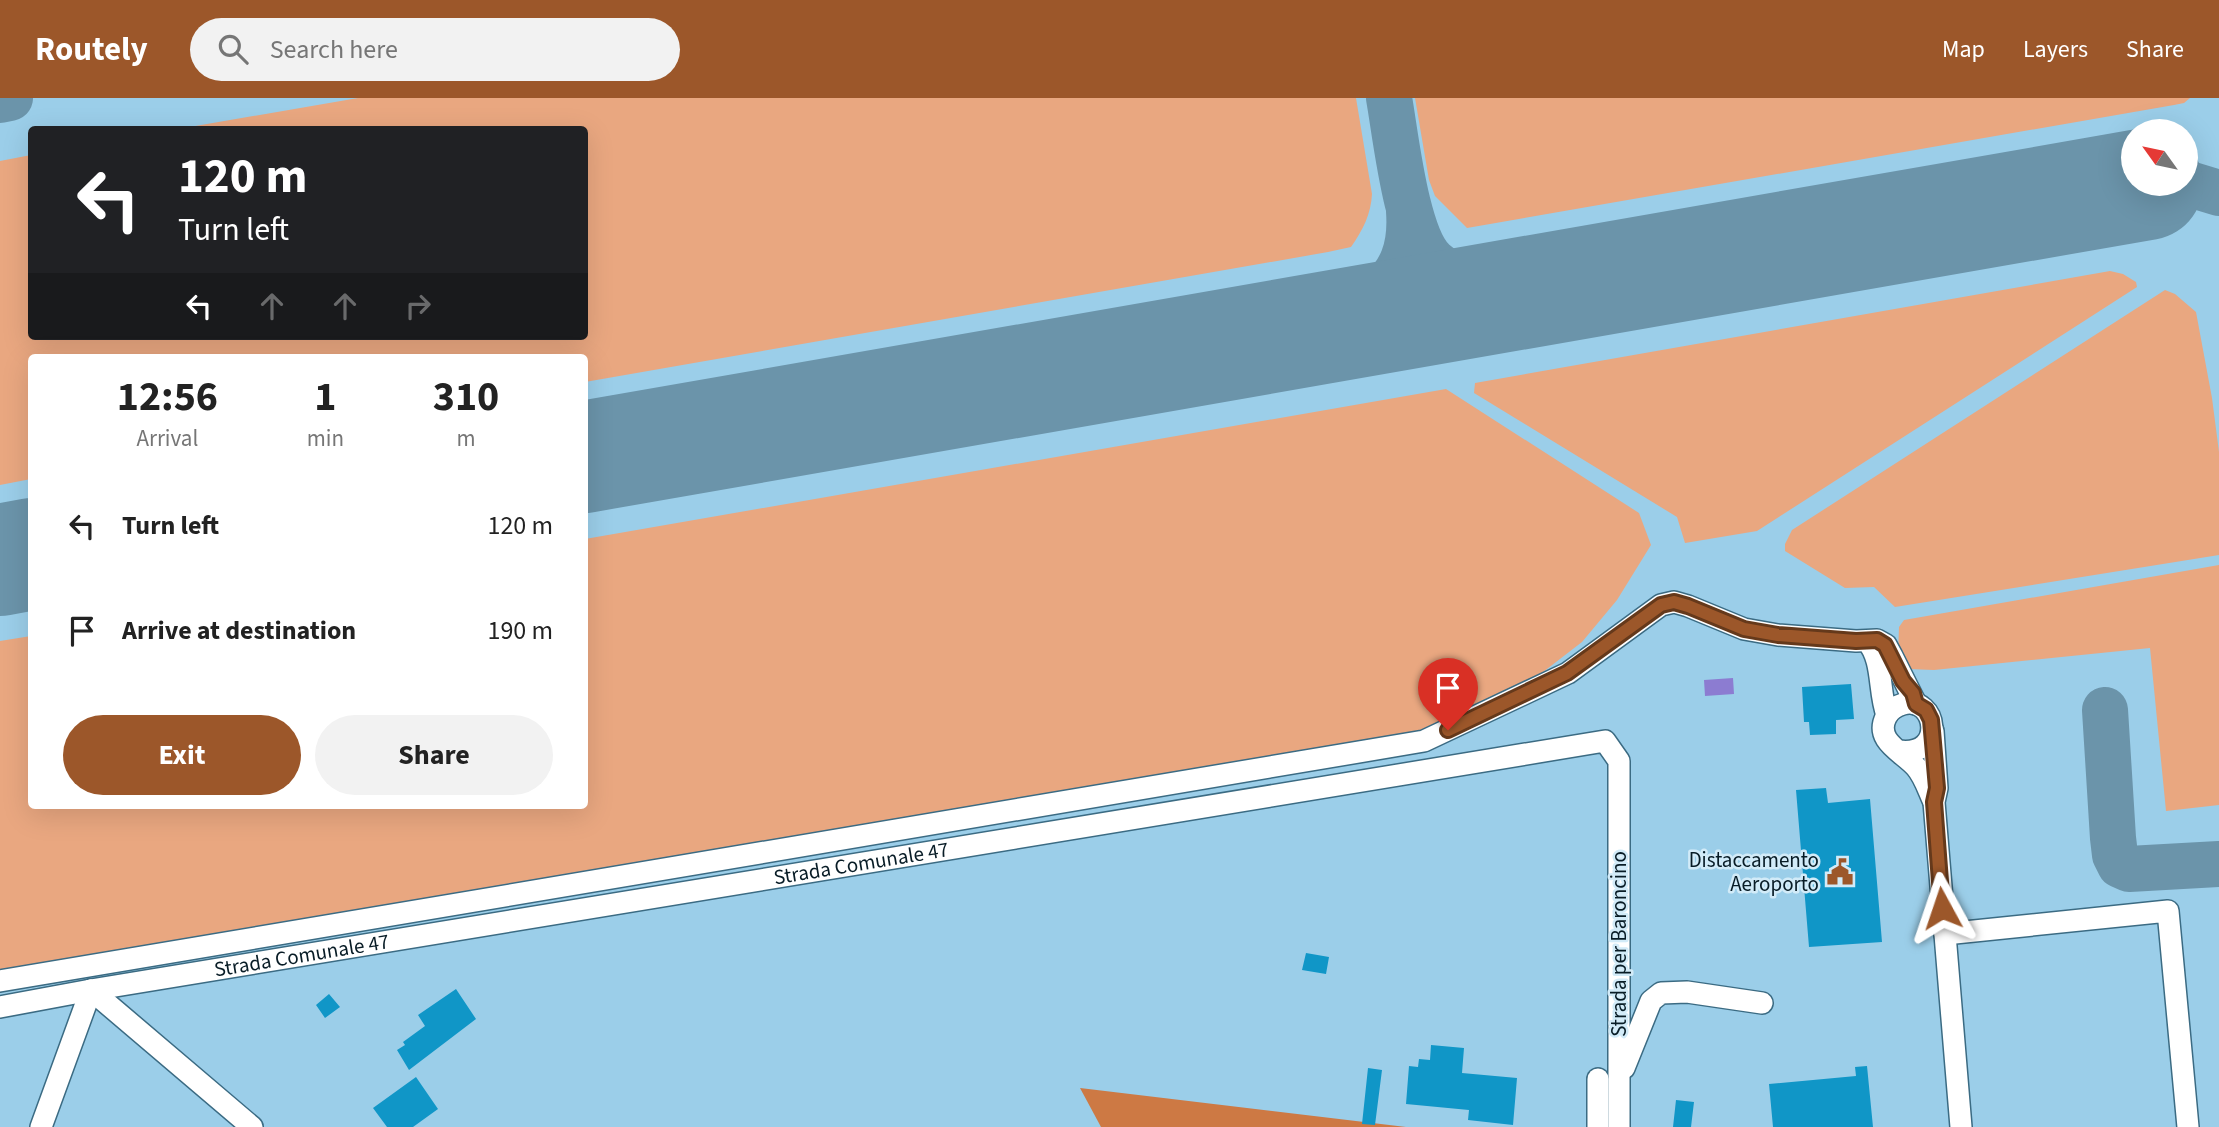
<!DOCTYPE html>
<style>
body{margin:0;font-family:"Source Sans 3",sans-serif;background:#f2f2f2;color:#222;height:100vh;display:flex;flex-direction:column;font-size:26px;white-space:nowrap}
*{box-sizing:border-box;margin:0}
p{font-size:23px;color:#767676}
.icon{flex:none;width:38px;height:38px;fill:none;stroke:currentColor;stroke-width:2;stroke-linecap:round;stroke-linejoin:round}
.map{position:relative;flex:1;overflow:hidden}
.details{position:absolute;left:28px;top:256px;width:560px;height:455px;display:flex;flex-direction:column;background:#fff;border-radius:7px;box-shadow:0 7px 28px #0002}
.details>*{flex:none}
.banner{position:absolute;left:28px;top:28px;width:560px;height:214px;border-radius:7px;box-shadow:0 7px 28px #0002;background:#202124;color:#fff;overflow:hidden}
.needle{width:46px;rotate:303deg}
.fabs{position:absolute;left:2121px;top:21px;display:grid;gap:14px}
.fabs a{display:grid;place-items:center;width:77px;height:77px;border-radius:50%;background:#fff;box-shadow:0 7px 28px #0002;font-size:35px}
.pin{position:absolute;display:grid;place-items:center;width:60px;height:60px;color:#fff;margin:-72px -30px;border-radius:50% 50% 50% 0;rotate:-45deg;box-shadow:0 0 7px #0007}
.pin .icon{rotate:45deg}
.me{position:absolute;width:77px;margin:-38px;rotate:355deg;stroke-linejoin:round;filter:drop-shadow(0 0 5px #0008)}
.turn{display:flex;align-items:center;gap:24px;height:147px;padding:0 35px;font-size:32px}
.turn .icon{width:91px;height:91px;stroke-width:2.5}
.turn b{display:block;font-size:49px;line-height:60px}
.lanes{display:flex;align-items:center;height:66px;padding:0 35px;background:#0003;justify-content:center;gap:35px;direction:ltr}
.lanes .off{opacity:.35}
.eta{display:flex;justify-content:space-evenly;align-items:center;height:119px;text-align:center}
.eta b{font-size:42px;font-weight:700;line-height:49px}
.button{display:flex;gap:14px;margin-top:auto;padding:14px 35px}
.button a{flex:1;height:80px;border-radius:42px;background:#9c572a;color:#fff;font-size:28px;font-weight:700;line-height:80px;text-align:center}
.button a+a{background:#f2f2f2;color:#222}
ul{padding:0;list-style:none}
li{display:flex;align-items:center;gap:21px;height:105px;padding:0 35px}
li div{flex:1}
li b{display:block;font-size:26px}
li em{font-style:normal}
header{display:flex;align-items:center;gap:42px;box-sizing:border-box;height:98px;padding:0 35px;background:#9c572a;color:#fff}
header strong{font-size:33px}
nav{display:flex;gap:38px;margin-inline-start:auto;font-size:24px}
.search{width:490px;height:63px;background:#f2f2f2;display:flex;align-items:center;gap:18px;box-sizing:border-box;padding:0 24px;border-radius:38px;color:#767676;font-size:26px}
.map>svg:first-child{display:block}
.green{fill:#e9a780}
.forest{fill:#cd7944}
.water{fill:#8c7cd1}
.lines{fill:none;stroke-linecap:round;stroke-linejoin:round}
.taxiway{stroke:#6b94aa;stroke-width:46}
.runway{stroke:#6b94aa;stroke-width:112}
.building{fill:#1096c7}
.minor-casing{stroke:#3b6b83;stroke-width:24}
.minor{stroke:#fff;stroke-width:21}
.route-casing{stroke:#65391b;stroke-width:18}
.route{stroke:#9c572a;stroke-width:12}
.labels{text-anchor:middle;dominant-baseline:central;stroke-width:5;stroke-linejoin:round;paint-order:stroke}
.poi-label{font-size:21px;fill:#081c26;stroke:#d2ebf8;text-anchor:end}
.street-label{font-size:21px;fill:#081c26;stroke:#d2ebf8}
</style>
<header>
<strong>Routely</strong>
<div class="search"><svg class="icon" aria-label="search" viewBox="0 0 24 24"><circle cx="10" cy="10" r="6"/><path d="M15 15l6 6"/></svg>Search here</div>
<nav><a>Map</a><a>Layers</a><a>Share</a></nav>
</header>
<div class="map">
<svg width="2219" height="1029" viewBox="0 0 2219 1029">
<rect width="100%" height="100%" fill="#9bcee9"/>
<path class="green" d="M358 0H1356L1372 96C1371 116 1363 132 1351 149L1328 154 585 284 584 259H32L31 381 0 387V63L31 57 32 238H584V32L178 31Z
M1415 0H2190L2184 5 2174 7 1467 130 1435 98 1429 82Z
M2110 173 2123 176 2136 184 2137 189 1757 433 1685 445 1677 419 1474 295 1475 285Z
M2165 192 2175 196 2196 214 2212 300 2219 354V457L1895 509 1874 489 1845 490 1785 453V446L1792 432Z
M1446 291 1639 415 1651 447 1617 502 1582 544 1534 581 1421 636 0 882V543L31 538 32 707H584L585 441Z
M2219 467V707L2166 713 2150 550 1934 572 1908 571 1906 560 1898 558 1899 529 1904 522Z"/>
<path class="forest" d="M1080 990 1406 1029H1101Z"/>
<path class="water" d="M1733 580 1734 596 1705 598 1704 582Z"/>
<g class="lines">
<path class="taxiway" d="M1389 0C1396 39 1406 139 1434 164 1463 190 1516 189 1553 190
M0 2 10 0
M2186 85 2219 95
M1290 236C1354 211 1415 196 1409 113
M2105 612 2113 740 2115 757 2120 767 2129 771 2219 766"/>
<path class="runway" d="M584 359 2147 86
M0 462 32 456"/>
</g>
<path class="building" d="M1851 586 1854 621 1836 622V636L1810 637 1809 624H1804L1802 589Z
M1826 690 1828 705 1870 701 1882 844 1809 849 1796 692Z
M1306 855 1329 859 1326 876 1302 872Z
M456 891 476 921 409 972 397 952 405 947 403 944 425 928 418 917Z
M329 896 340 909 325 920 316 907Z
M1431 947 1464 950 1462 975 1517 980 1513 1027 1468 1022 1469 1012 1406 1006 1409 968 1418 969 1419 961 1430 962Z
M1867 968 1873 1029H1773L1769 986 1856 978 1855 969Z
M1368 970 1382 972 1375 1027 1362 1026Z
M416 979 438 1011 413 1029H387L373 1010Z
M1676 1002 1694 1004 1691 1029H1673Z"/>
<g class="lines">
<g class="minor-casing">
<g id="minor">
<path d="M1867 543C1884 563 1878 593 1887 617"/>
<path d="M1933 633 1937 690 1934 704 1961 1029"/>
<path d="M1899 653C1947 659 1937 597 1903 606 1896 608 1889 613 1886 619 1874 643 1903 654 1916 669 1924 678 1928 691 1933 702"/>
<path d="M1945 836 2168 813 2188 1029"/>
<path d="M0 883 1424 643 1568 575 1661 507 1674 504 1688 508 1744 531 1778 537 1856 543 1877 542 1886 547 1892 558 1916 606"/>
<path d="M91 892 252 1029"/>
<path id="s1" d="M0 909 91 892 1605 643 1619 663V1029"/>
<path d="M1624 970 1651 903 1661 895 1687 894 1762 905"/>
<path d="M41 1029 91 892"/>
<path d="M1598 1029V981"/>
</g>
</g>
<use href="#minor" class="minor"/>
</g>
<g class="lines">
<g class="route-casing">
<path id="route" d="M1448 632 1567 575 1661 507 1674 504 1688 508 1744 531 1778 537 1856 543 1877 542 1885 547 1903 583 1913 595 1916 606 1926 612 1931 622 1937 690 1934 704 1942 810"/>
</g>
<use href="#route" class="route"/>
</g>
<defs>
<g id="civic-bare" transform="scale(2.1)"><path d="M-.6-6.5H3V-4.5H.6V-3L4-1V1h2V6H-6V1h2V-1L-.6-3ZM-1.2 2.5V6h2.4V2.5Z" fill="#9c572a" stroke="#d2ebf8" stroke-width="2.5" paint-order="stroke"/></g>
</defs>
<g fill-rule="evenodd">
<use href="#civic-bare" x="1840" y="774"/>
</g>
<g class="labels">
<g class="poi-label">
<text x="1819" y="762">Distaccamento<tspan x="1819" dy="24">Aeroporto</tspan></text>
</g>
<g class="street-label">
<text stroke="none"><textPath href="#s1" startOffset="873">Strada Comunale 47</textPath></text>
<text transform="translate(1619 846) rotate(-90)">Strada per Baroncino</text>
<text stroke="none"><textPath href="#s1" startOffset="306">Strada Comunale 47</textPath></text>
</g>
</g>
</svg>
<div class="fabs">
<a><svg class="needle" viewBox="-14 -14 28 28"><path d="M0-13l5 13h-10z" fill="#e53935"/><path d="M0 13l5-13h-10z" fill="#767676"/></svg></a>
</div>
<div class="pin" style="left:1448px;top:632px;background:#d93025"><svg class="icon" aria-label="arrive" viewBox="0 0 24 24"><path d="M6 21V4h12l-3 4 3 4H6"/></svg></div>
<svg class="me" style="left:1942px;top:810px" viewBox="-20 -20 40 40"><path d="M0-17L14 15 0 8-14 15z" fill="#9c572a" stroke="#fff" stroke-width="4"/></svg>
<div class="banner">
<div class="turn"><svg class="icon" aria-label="left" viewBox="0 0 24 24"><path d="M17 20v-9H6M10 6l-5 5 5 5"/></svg><div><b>120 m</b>Turn left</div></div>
<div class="lanes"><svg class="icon" aria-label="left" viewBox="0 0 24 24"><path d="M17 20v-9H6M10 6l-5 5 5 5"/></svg><svg class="icon off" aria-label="ahead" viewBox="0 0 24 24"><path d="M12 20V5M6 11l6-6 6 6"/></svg><svg class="icon off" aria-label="ahead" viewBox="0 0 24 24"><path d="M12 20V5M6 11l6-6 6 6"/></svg><svg class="icon off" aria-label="right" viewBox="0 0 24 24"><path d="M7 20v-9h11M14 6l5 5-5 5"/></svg></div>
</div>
<section class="details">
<div class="eta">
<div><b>12:56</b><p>Arrival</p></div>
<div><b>1</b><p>min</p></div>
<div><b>310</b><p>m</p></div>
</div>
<ul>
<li><svg class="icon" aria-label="left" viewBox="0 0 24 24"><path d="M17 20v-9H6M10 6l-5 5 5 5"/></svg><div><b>Turn left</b></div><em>120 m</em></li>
<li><svg class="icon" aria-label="arrive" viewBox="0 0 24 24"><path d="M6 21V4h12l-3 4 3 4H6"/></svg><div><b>Arrive at destination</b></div><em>190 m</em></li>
</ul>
<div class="button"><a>Exit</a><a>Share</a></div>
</section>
</div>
